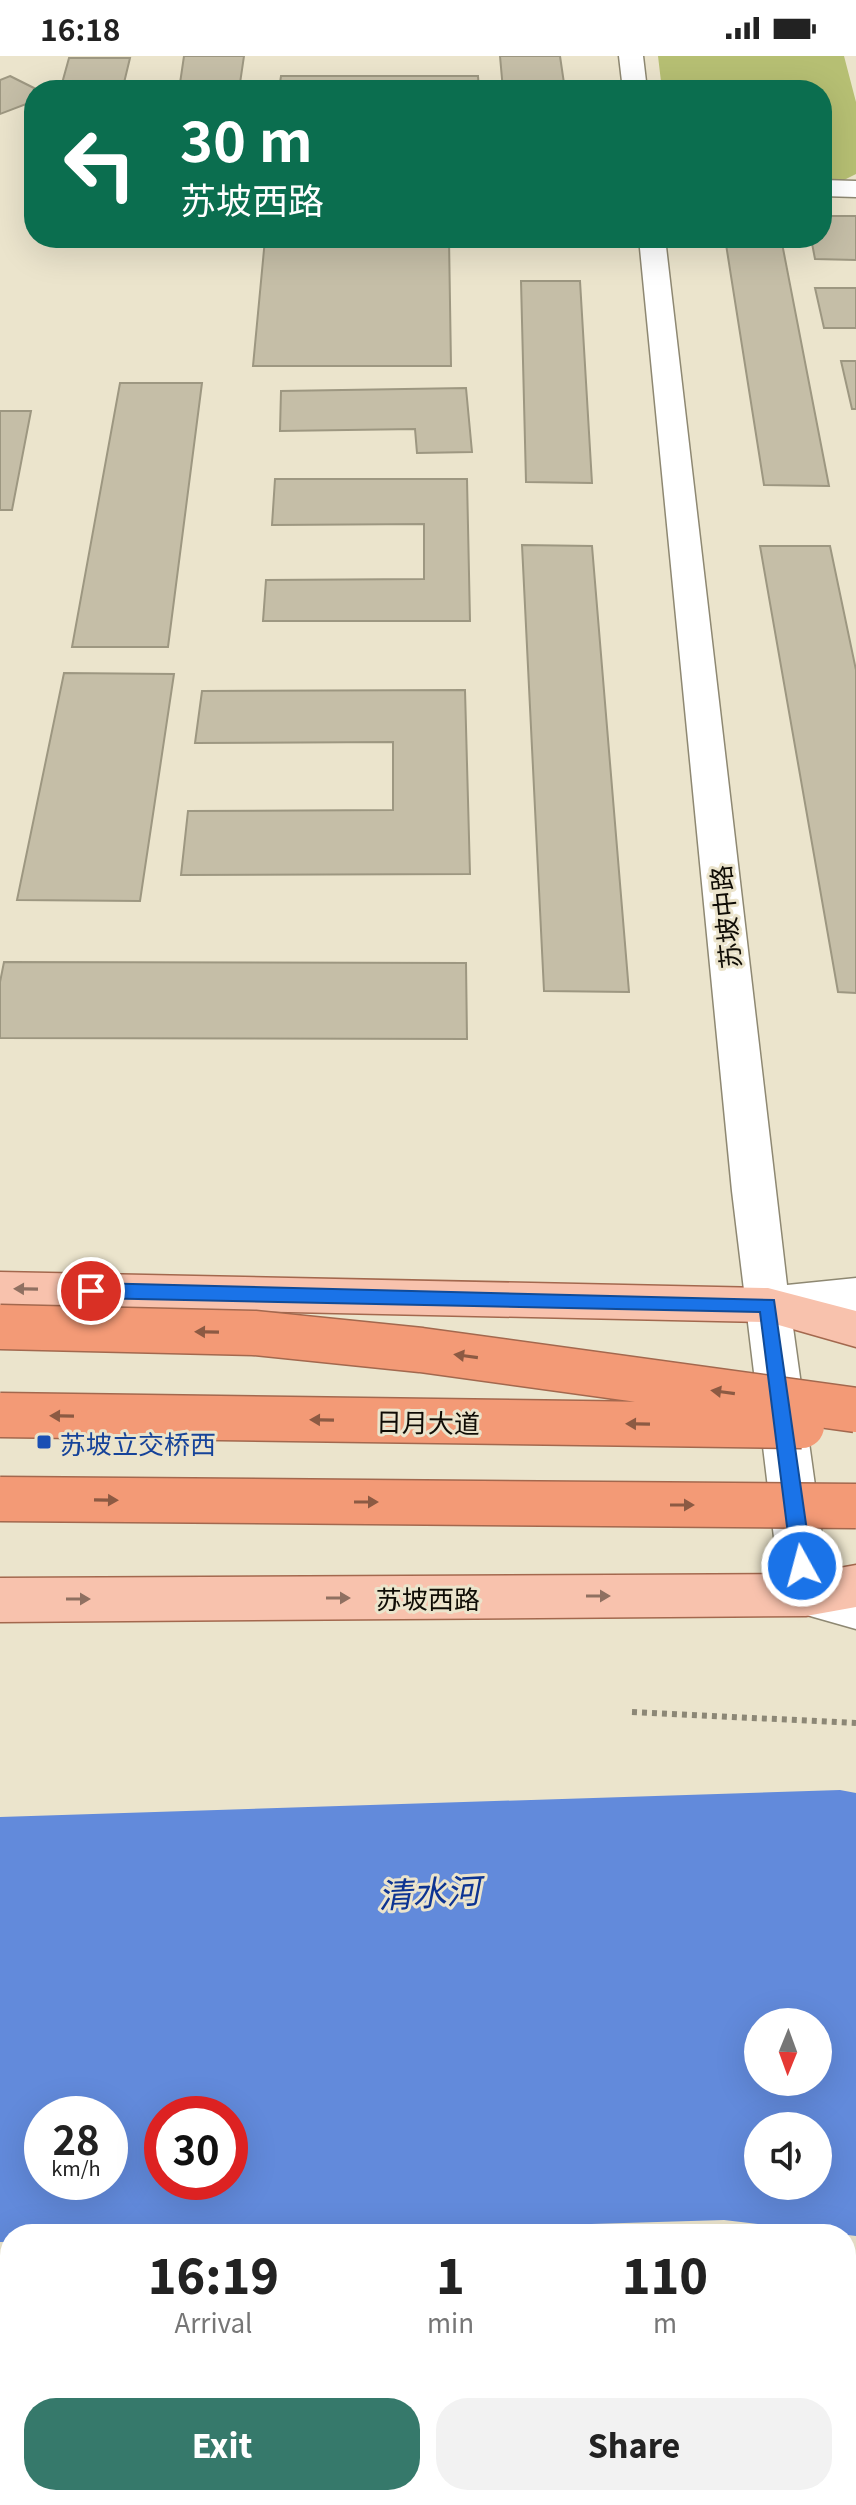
<!DOCTYPE html>
<meta charset="utf-8">
<style>
body{margin:0;font-family:Georgia,"Noto Sans SC",serif;background:#f2f2f2;color:#222;height:100vh;display:flex;flex-direction:column;font-size:30px;white-space:nowrap}
*{box-sizing:border-box;margin:0}
p{font-size:26px;color:#767676}
.icon{flex:none;width:44px;height:44px;fill:none;stroke:currentColor;stroke-width:2;stroke-linecap:round;stroke-linejoin:round}
.map{position:relative;flex:1;overflow:hidden}
.sheet{position:absolute;left:0px;top:2168px;width:856px;height:282px;display:flex;flex-direction:column;background:#fff;border-radius:32px 32px 0 0;box-shadow:0 8px 32px #0002}
.sheet>*{flex:none}
.hud{position:absolute;left:24px;top:24px;width:808px;height:168px;border-radius:32px;box-shadow:0 8px 32px #0002;background:#0b6e4f;color:#fff;overflow:hidden}
.needle{width:52px;rotate:181deg}
.tools{position:absolute;left:744px;top:1952px;display:grid;gap:16px}
.tools a{display:grid;place-items:center;width:88px;height:88px;border-radius:50%;background:#fff;box-shadow:0 8px 32px #0002;font-size:40px}
.speed{position:absolute;left:24px;top:2040px;display:flex;gap:16px;font-size:40px;font-weight:700;text-align:center}
.speed>*{display:grid;place-content:center;width:104px;height:104px;border-radius:50%;background:#fff;box-shadow:0 8px 32px #0002;line-height:1}
.speed small{font-size:20px;font-weight:400}
.speed .limit{border:12px solid #d22;background:#fff;color:#111}
.pin{position:absolute;display:grid;place-items:center;width:68px;height:68px;color:#fff;margin:-34px;border:4px solid #fff;border-radius:50%;box-shadow:0 2px 8px #0007}
.me{position:absolute;width:88px;margin:-44px;rotate:353deg;stroke-linejoin:round;filter:drop-shadow(0 0 6px #0008)}
.turn{display:flex;align-items:center;gap:28px;height:168px;padding:0 24px;font-size:36px}
.turn .icon{width:104px;height:104px;stroke-width:2.5}
.turn b{display:block;font-size:56px;line-height:68px}
.eta{display:flex;justify-content:space-evenly;align-items:center;height:136px;text-align:center}
.eta b{font-size:48px;font-weight:800;line-height:56px}
.cta{display:flex;gap:16px;margin-top:auto;padding:16px 24px}
.cta a{flex:1;height:92px;border-radius:32px;background:#36796b;color:#fff;font-size:32px;font-weight:800;line-height:92px;text-align:center}
.cta a+a{background:#f2f2f2;color:#222}
.status{display:flex;justify-content:space-between;align-items:center;height:56px;padding:0 40px;background:#fff;direction:ltr}
.status svg{height:22px;fill:currentColor}
.map>svg:first-child{display:block}
.green{fill:#b6bf73}
.water{fill:#628adb;fill-rule:evenodd}
.building{fill:#c5bea7;stroke:#9d9781;stroke-width:2}
.lines{fill:none;stroke-linecap:round;stroke-linejoin:round}
.street-casing{stroke:#8e8872;stroke-width:3}
.primary-casing{stroke:#a3684e;stroke-width:3}
.path{stroke:#8c8776;stroke-width:6;stroke-dasharray:5 5;stroke-linecap:butt}
.street{fill:#fff;fill-rule:evenodd}
.primary{fill:#f8c2ad;fill-rule:evenodd}
.highway-bridge-casing{stroke:#a3684e;stroke-width:47;stroke-linecap:butt}
.highway-bridge{stroke:#f39a76;stroke-width:44}
.oneway{fill:#8f7061}
.oneway2{fill:#8c5a43}
.route{fill:#1a73e8;stroke:#114b97;stroke-width:2}
.transit-dot{fill:#1a4fb4;stroke:#ebe4cc;stroke-width:3}
.labels{text-anchor:middle;dominant-baseline:central;stroke-width:6;stroke-linejoin:round;paint-order:stroke}
.street-label{font-size:26px;fill:#0f0c05;stroke:#ebe4cc}
.transit-label{font-size:26px;fill:#164399;stroke:#ebe4cc;text-anchor:start}
.near-water-label{font-size:34px;font-style:italic;fill:#0d3492;stroke:#ebe4cc}
</style>
<div class="status"><b>16:18</b><svg viewBox="0 0 49 12"><path d="M0 12V9h3v3zM5 12V6h3v6zM10 12V3h3v9zM15 12V0h3v12zM26 1h20v11H26zM47 4h2v5h-2z"/></svg></div>
<div class="map">
<svg width="856" height="2449" viewBox="0 0 856 2449">
<rect width="100%" height="100%" fill="#ebe4cc"/>
<path class="green" d="M658 0H844L856 46V118L844 124H822V34H662Z"/>
<path class="water" d="M840 1734 856 1737V2180L724 2164 257 2178H10V2186H0V1761ZM758 1966H818V2026H758ZM42 2058H110V2126H42ZM162 2058H230V2126H162ZM758 2070H818V2130H758Z"/>
<path class="building" d="M184 0H244L239 34H179Z
M500 0H560L565 34H503Z
M69 2H130L123 31H61Z
M10 20 38 34H34V45L0 58V24Z
M281 20H478L479 34H279Z
M822 160H856V204L815 203 811 182H822Z
M725 182H781L829 430 764 429Z
M265 183H449L451 310H253Z
M521 225H580L592 427 526 426Z
M815 232H856V272H824Z
M841 305H856V353H852Z
M120 327H202L168 591H72Z
M466 332 472 396 417 397 415 373 280 375 281 335Z
M0 355H31L12 454H0Z
M275 423H467L470 565H263L266 524 424 523V468L272 469Z
M522 489 592 490 629 936 544 935Z
M760 490H830L856 614V937L838 936Z
M64 617 174 618 140 845 17 844Z
M465 634 470 818 181 819 188 755 393 754V686L195 687 202 635Z
M4 906 466 907 467 983 0 982V926Z
M422 2172V2178H337Z"/>
<g class="lines">
<g class="street-casing">
<path id="street" d="M619 0H643L647 34H623Z
M822 124 856 125V141L822 140Z
M639 182H665L787 1229 856 1222V1256L792 1264 828 1523 856 1529V1573L789 1554 781 1539 732 1135Z"/>
</g>
<g class="primary-casing">
<path id="primary" d="M0 1216 768 1232 856 1255V1291L768 1266 0 1250Z
M856 1509V1551L806 1560 0 1566V1522L806 1518Z"/>
</g>
<path class="path" d="M632 1656 856 1667"/>
<use href="#street" class="street"/>
<use href="#primary" class="primary"/>
<g class="highway-bridge-casing">
<path id="highway-bridge" d="M0 1271 254 1277 421 1294 856 1354
M0 1359 802 1370
M0 1443 856 1450"/>
</g>
<use href="#highway-bridge" class="highway-bridge"/>
</g>
<defs><path id="oneway-solid" d="M-6-.8H1V-3.2L6.5 0L1 3.2V.8H-6Z" transform="scale(2)"/></defs>
<g class="oneway">
<use href="#oneway-solid" transform="translate(26 1233) rotate(-179)"/>
<use href="#oneway-solid" transform="translate(598 1540)"/>
<use href="#oneway-solid" transform="translate(338 1542)"/>
<use href="#oneway-solid" transform="translate(78 1543)"/>
</g>
<g class="oneway2">
<use href="#oneway-solid" transform="translate(207 1276) rotate(-179)"/>
<use href="#oneway-solid" transform="translate(466 1300) rotate(-172)"/>
<use href="#oneway-solid" transform="translate(723 1336) rotate(-172)"/>
<use href="#oneway-solid" transform="translate(62 1360) rotate(-179)"/>
<use href="#oneway-solid" transform="translate(322 1364) rotate(-179)"/>
<use href="#oneway-solid" transform="translate(638 1368) rotate(-179)"/>
<use href="#oneway-solid" transform="translate(106 1444) rotate(1)"/>
<use href="#oneway-solid" transform="translate(366 1446)"/>
<use href="#oneway-solid" transform="translate(682 1449)"/>
</g>
<path class="route" d="M91 1227 774 1244 812 1510 802 1519 792 1510 760 1256 91 1242 82 1235Z"/>
<rect class="transit-dot" x="36" y="1378" width="16" height="16" rx="4"/>
<g class="labels">
<g class="street-label">
<text transform="translate(724 861) rotate(-96)">苏坡中路</text>
<text transform="translate(428 1365) rotate(1)">日月大道</text>
<text x="428" y="1541">苏坡西路</text>
</g>
<g class="transit-label">
<text x="60" y="1386">苏坡立交桥西</text>
</g>
<g class="near-water-label">
<text transform="translate(429 1835) rotate(-3)">清水河</text>
</g>
</g>
</svg>
<div class="tools">
<a><svg class="needle" viewBox="-14 -14 28 28"><path d="M0-13l5 13h-10z" fill="#e53935"/><path d="M0 13l5-13h-10z" fill="#767676"/></svg></a>
<a><svg class="icon" aria-label="sound" viewBox="0 0 24 24"><path d="M4 9h4l5-4v14l-5-4H4zM17 9q2 3 0 6"/></svg></a>
</div>
<div class="speed"><div>28<small>km/h</small></div><div class="limit">30</div></div>
<div class="pin" style="left:91px;top:1235px;background:#d93025"><svg class="icon" aria-label="arrive" viewBox="0 0 24 24"><path d="M6 21V4h12l-3 4 3 4H6"/></svg></div>
<svg class="me" style="left:802px;top:1510px" viewBox="-20 -20 40 40"><circle r="17" fill="#1a73e8" stroke="#fff" stroke-width="3"/><path d="M0-11L8 9 0 5-8 9z" fill="#fff"/></svg>
<div class="hud">
<div class="turn"><svg class="icon" aria-label="left" viewBox="0 0 24 24"><path d="M17 20v-9H6M10 6l-5 5 5 5"/></svg><div><b>30 m</b>苏坡西路</div></div>
</div>
<section class="sheet">
<div class="eta">
<div><b>16:19</b><p>Arrival</p></div>
<div><b>1</b><p>min</p></div>
<div><b>110</b><p>m</p></div>
</div>
<div class="cta"><a>Exit</a><a>Share</a></div>
</section>
</div>
